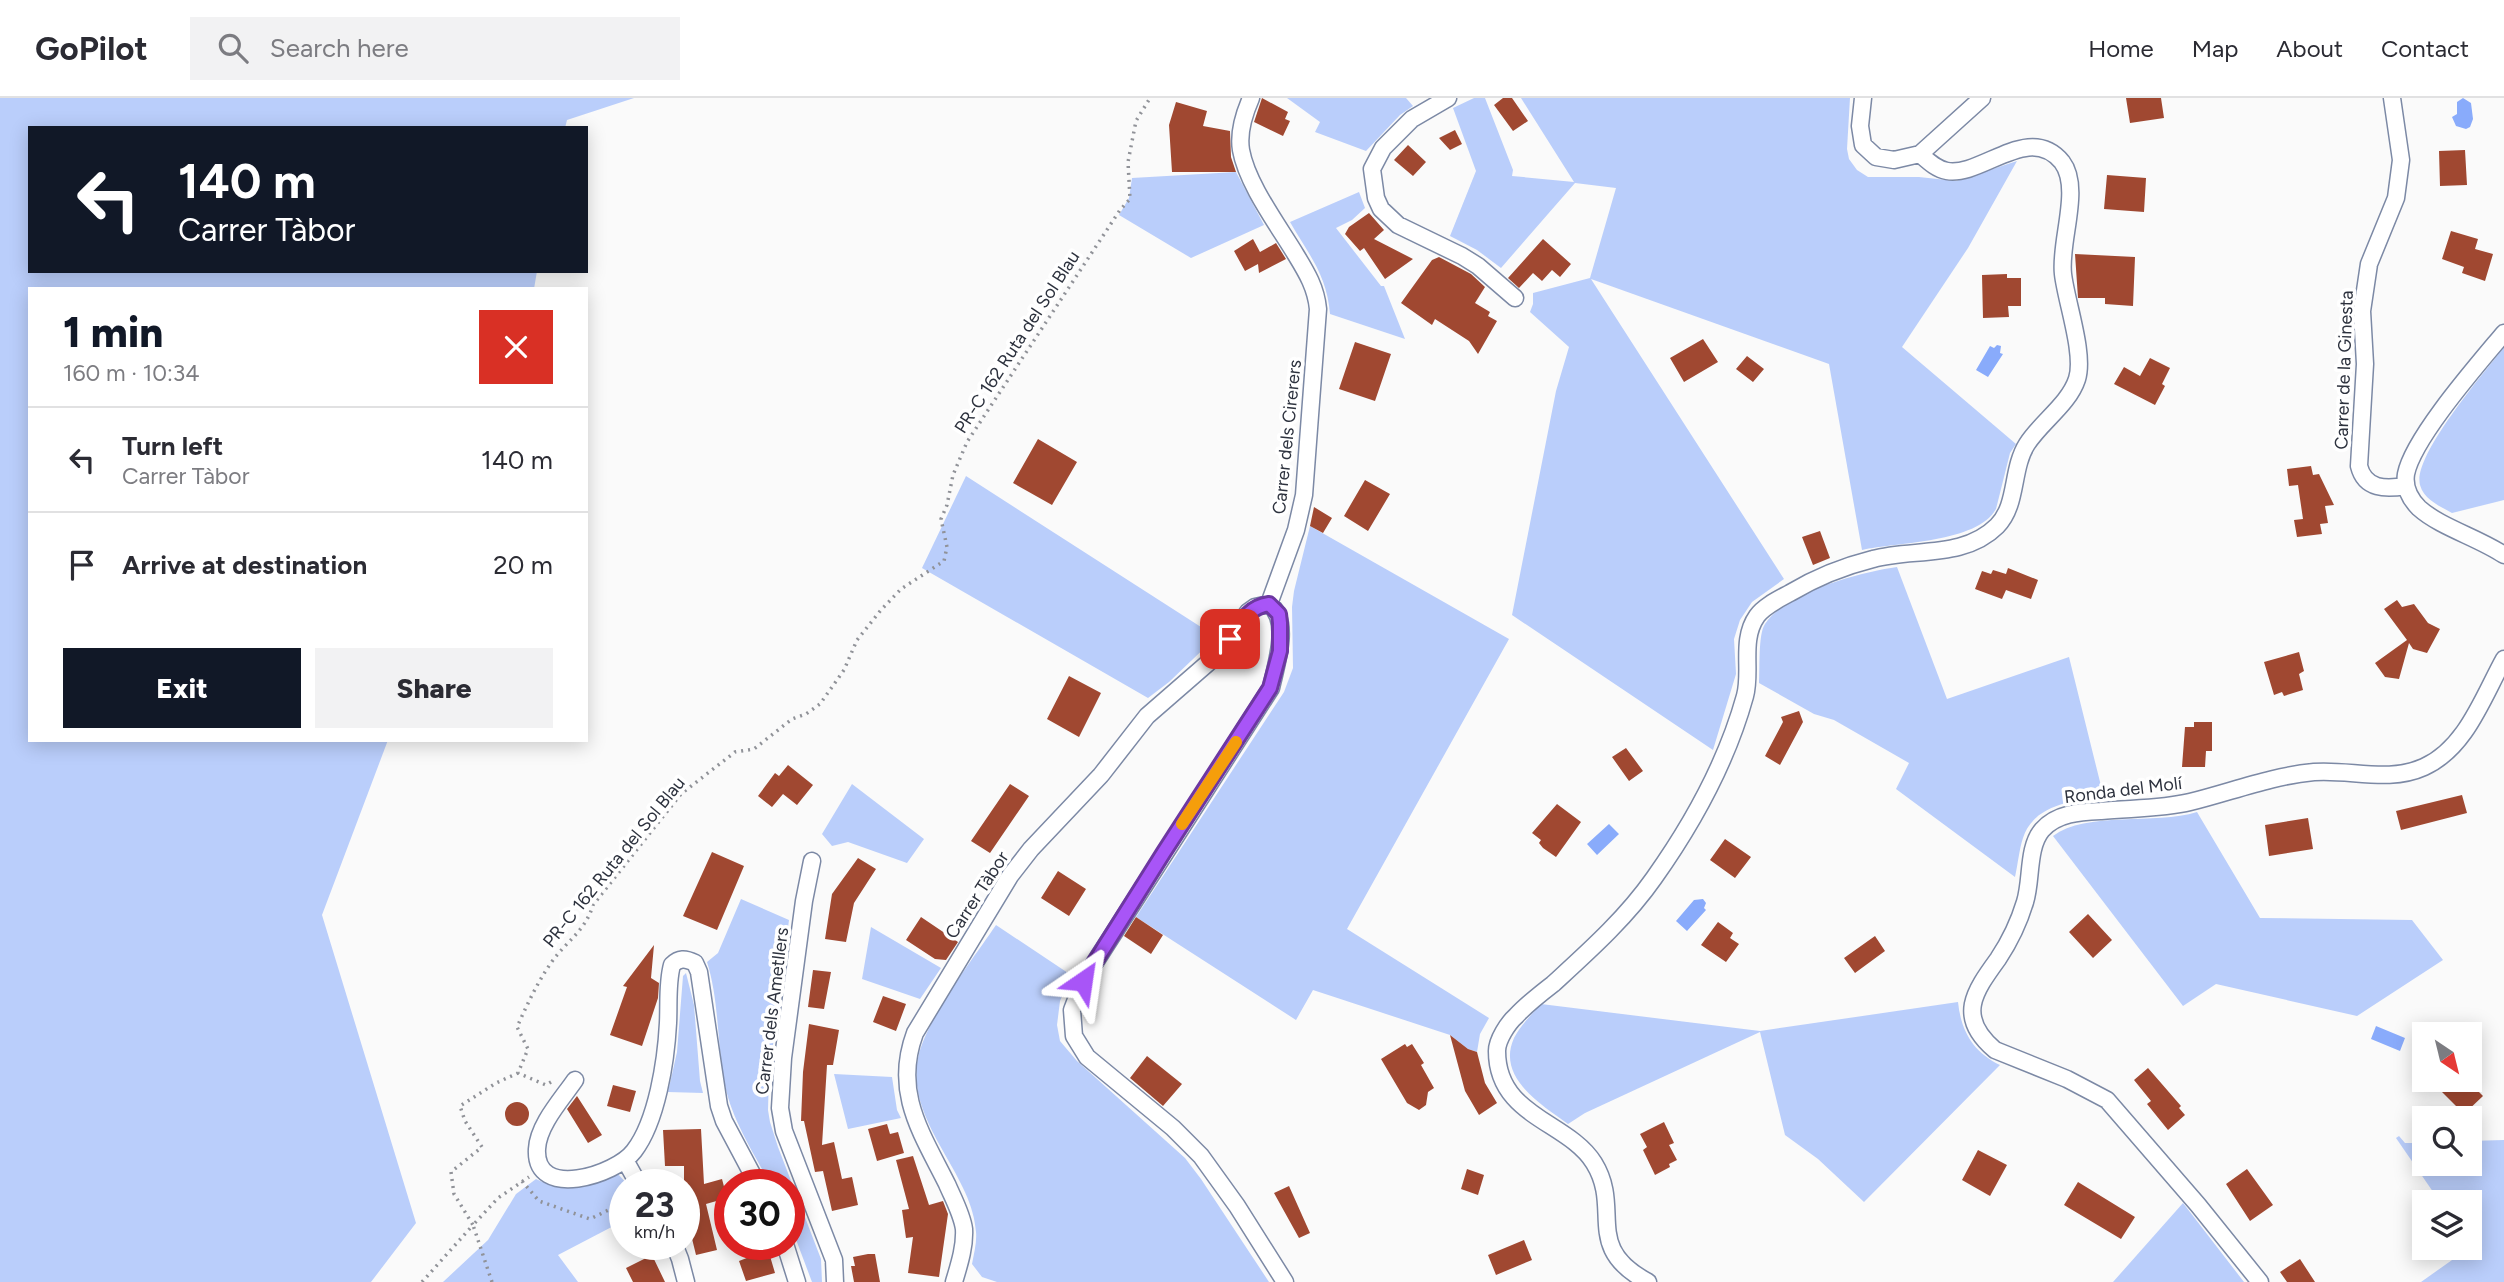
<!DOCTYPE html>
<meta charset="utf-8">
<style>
body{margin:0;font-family:Figtree,sans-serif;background:#f2f2f3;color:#2b2b33;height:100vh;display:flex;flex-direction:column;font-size:26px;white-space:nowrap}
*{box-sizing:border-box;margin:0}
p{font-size:23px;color:#7c7c81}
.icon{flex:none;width:38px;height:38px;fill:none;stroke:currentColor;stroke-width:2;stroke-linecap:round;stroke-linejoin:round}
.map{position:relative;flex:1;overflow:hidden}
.sheet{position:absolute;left:28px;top:189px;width:560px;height:455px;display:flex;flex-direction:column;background:#fff;border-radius:0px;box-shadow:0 4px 18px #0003}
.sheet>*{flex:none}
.guide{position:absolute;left:28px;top:28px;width:560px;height:147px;border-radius:0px;box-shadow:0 4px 18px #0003;background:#111827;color:#fff;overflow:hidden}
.needle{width:46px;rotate:145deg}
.controls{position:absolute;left:2412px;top:924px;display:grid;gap:14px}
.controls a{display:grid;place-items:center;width:70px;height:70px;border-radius:0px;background:#fff;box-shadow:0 4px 18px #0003;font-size:35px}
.speed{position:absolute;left:609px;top:1071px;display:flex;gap:14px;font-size:35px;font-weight:700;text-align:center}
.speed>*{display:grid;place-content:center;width:91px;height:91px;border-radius:50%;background:#fff;box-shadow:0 4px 18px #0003;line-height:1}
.speed small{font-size:18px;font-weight:400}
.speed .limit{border:10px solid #d22;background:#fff;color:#111}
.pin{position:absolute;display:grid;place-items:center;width:60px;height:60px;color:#fff;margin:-30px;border-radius:14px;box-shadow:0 4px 10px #0006}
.me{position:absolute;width:77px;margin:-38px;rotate:32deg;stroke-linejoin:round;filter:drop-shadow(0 0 5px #0008)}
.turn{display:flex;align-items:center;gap:24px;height:147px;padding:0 35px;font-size:32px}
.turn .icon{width:91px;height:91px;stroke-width:2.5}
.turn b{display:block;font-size:49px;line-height:60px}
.round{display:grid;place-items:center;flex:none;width:74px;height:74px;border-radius:0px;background:#f2f2f3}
.headline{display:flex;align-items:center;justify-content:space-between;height:119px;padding:0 35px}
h1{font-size:42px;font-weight:800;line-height:52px;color:#111827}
.cta{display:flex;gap:14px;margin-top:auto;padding:14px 35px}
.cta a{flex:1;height:80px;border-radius:0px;background:#111827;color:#fff;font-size:28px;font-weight:800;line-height:80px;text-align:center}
.cta a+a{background:#f2f2f3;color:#2b2b33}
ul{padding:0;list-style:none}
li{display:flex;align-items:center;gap:21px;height:105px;padding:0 35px;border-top:2px solid #e1e1e2}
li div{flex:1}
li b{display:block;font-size:26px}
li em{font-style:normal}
header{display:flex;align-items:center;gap:42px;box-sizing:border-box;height:98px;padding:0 35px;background:#fff;border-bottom:2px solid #e1e1e2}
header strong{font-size:33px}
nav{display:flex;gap:38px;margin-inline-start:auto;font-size:24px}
.search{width:490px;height:63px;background:#f2f2f3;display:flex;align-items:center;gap:18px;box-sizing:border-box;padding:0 24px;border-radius:0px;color:#7c7c81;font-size:26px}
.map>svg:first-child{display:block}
.green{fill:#bacefb}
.water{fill:#89abfb}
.building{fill:#a04831}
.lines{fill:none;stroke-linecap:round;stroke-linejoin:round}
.minor-casing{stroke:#7c89a5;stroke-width:19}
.path{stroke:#909298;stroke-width:3.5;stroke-dasharray:2 5;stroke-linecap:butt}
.minor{stroke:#fff;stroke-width:16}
.route-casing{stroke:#6d37a1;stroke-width:18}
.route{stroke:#a855f7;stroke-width:12}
.slow{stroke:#f59e0b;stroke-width:12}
.labels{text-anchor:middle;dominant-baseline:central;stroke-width:7;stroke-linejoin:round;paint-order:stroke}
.street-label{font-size:18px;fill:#2d323e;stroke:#fff}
</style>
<header>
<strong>GoPilot</strong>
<div class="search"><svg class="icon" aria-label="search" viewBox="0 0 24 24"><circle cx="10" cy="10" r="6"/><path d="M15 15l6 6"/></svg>Search here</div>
<nav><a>Home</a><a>Map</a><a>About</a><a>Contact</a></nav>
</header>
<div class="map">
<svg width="2504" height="1184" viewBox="0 0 2504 1184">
<rect width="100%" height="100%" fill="#fafafa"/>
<path class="green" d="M0 0H634L567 22 565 30H30V173H537L534 191H30V642H388L322 817 416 1125 371 1184H0Z
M1287 0H1406L1413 8 1400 17 1366 53 1315 34 1320 24Z
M1474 0H1485L1513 72 1512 78 1574 84 1521 0H1850L1847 51 1849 61 1857 72 1868 79H1919L1956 83 2017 63 1968 150 1902 249 2016 346 2010 355 1996 411C1977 445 1897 444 1862 452L1829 266 1591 181 1784 481 1752 504 1740 522 1734 541 1736 576 1713 652 1512 517 1556 293 1569 249 1530 214 1533 206V195L1590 180 1616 90 1575 85 1501 170 1477 152 1450 138 1476 73 1453 10Z
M1236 74 1264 127 1191 160 1119 117 1129 100 1132 80Z
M1359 94 1365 110 1352 122 1336 130 1381 188H1384L1405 241 1330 216C1327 177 1309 157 1290 124Z
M2504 249V402L2452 415C2440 408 2424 402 2420 387 2412 358 2485 274 2504 249Z
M966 378 1215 538V540L1169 584 1148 600 922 470Z
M1310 428 1509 541 1347 831 1489 920 1480 936 1477 954 1468 951 1450 937 1313 892 1296 922 1136 819 1284 594 1293 570 1292 509 1294 493Z
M1897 469 1947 601 2069 559 2104 700C2075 701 2033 707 2023 740 2019 752 2018 766 2015 779L1896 691 1909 665 1834 622 1814 616 1759 585C1760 571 1758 536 1765 526 1785 494 1861 474 1897 469Z
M852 686 924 741 907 765 848 744 832 748 822 736Z
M2197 714 2260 820 2412 822 2443 862 2357 918 2216 886 2183 908 2053 738C2086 713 2155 727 2197 714Z
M741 801 789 822 769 978 768 1012 770 1024 778 1049 821 1161 822 1184H812L789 1123V1087H771C753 1054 730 1019 724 982 717 943 719 902 707 864L718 855Z
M996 827 1071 877 1060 903 1057 927 1060 943 1077 963 1185 1060 1201 1081 1269 1184H997L982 1179 972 1166C974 1155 977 1144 976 1134 973 1076 905 1024 918 960 926 921 973 861 996 827Z
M871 829 941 870 920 901 862 881Z
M686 875 694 907 700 983 703 995 668 994 677 954 683 878Z
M1958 904C1961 933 1973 954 2000 967L1864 1104 1818 1061 1785 1037 1760 934 1585 1015 1568 1026C1542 1007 1496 980 1514 940 1520 928 1532 916 1541 906L1760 933Z
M834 976 892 979 897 1012 901 1020 848 1031Z
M2399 1038 2405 1045H2424V1066H2469V1043L2504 1042V1184H2421L2469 1150V1104H2440L2396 1040Z
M618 1076 628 1087H625V1122L558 1157 578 1184H443L488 1142 516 1096 536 1081C569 1096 587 1090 618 1076Z
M2183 1105 2244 1184H2113Z"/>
<path class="water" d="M2463 0 2471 5 2473 21 2470 29 2466 31 2456 28 2452 19 2457 16V4Z
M1997 247 2001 248 2000 255 2003 256 1988 279 1976 272 1990 248 1994 250Z
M1609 726 1619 736 1597 757 1587 746Z
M1703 801 1706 805 1704 810 1706 812 1687 833 1676 823 1694 802Z
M2376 928 2405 940 2400 953 2371 941Z"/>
<path class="building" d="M1262 0 1288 14 1285 21 1290 23 1283 38 1254 24Z
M1503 0H1512L1528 23 1513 33 1494 7Z
M2126 0H2161L2164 20 2130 25Z
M1176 4 1207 13 1203 28 1230 33 1231 59 1236 74H1172L1169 27Z
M1455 32 1462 46 1450 52 1439 40Z
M1408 47 1426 64 1413 78 1394 62Z
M2465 52 2467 87 2440 88 2439 53Z
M2107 77 2146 80 2144 114 2104 111Z
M1369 115 1384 132 1374 141 1413 161 1385 181 1364 150 1360 153 1345 136 1349 129Z
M2451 133 2478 141 2475 151 2493 156 2485 183 2462 175 2464 169 2442 161Z
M1253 141 1260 154 1276 145 1286 161 1259 175 1258 166 1245 173 1234 153Z
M1543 141 1571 166 1560 179 1552 172 1542 183 1533 175 1519 190 1508 180Z
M2075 156 2135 159 2133 208 2105 206V200H2078Z
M1439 159 1471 176 1485 189 1475 205 1490 214 1488 218 1497 223 1478 256 1469 243 1435 221 1432 227 1401 205 1432 162Z
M2007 176V180H2021V208H2008L2009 219 1983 220 1982 177Z
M1703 241 1718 264 1684 284 1670 260Z
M1355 244 1391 256 1375 303 1339 291Z
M1747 258 1764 271 1753 284 1736 271Z
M2150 260 2170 270 2162 286 2165 288 2155 307 2114 286 2124 269 2140 278Z
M1038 341 1077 364 1052 407 1013 385Z
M2311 368 2313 377 2319 376 2334 407 2325 408 2328 425 2320 426 2322 436 2297 439 2294 422 2303 421 2298 387 2289 388 2287 371Z
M1365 382 1390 396 1368 433 1344 418Z
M1314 409 1332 420 1323 435 1310 428Z
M1820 433 1830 460 1813 467 1802 439Z
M2008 470 2038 482 2031 501 2006 492 2002 501 1975 491 1982 473 1991 476 1993 472 2006 476Z
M2397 502 2402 509 2414 506 2428 525 2440 531 2427 555 2413 551 2409 545 2399 581 2385 579 2375 565 2407 542 2384 511Z
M2299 554 2304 573 2299 576 2303 592 2284 598 2282 594 2274 597 2264 564Z
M1069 578 1101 595 1079 639 1047 621Z
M1799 613 1803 624 1780 667 1765 658 1783 624 1781 619Z
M2194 624H2212V653H2206L2205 669H2182L2185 629H2194Z
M1626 650 1643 673 1629 683 1612 659Z
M788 667 813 687 797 707 783 696 772 709 758 698 775 675 779 678Z
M1010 686 1029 698 990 755 971 743Z
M2462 697 2467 715 2401 732 2396 713Z
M1557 706 1581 724 1556 759 1543 750 1539 745 1541 742 1532 735Z
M2308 720 2313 751 2269 758 2265 727Z
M1725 741 1751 759 1735 780 1710 762Z
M712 754 744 768 717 832 683 818Z
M858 760 876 771 854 805 846 844 825 841 832 796Z
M1058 773 1086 791 1069 818 1041 800Z
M2088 816 2112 842 2093 860 2069 834Z
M921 819 958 844 946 862 935 861 906 842Z
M1136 819 1163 837 1151 856 1124 838Z
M1718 824 1733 835 1730 840 1739 846 1726 864 1701 847Z
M1875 838 1885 853 1855 875 1844 860Z
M654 847 651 880 659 885 658 900 642 948 610 937 627 889 623 888Z
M813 872 831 874 824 911 808 909Z
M883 898 906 906 896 933 873 924Z
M809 926 839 932 833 967H827L822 1047 834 1044 842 1081 852 1079 858 1107 832 1113 823 1073 815 1074 804 1023H801L803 974Z
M1450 937 1468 951 1477 954 1485 985 1497 1005 1479 1017 1465 993Z
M1405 946 1407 949 1412 946 1424 965 1421 967 1434 990 1428 994 1426 1007 1419 1012 1407 1005 1381 961Z
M1147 958 1182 986 1163 1008 1130 980Z
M2148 970 2181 1008 2179 1010 2185 1017 2168 1032 2147 1006 2151 1003 2134 982Z
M2430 982H2467L2483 998 2464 1016Z
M613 987 636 993 630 1014 607 1008Z
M577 998 602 1037 588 1045 567 1011Z
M505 1016a12 12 0 1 1 24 0a12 12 0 1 1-24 0Z
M1664 1024 1674 1045 1669 1047 1677 1062 1669 1066 1670 1069 1655 1077 1643 1052 1647 1049 1640 1036Z
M887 1026 890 1036 898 1034 904 1055 877 1063 868 1031Z
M701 1031 704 1086 722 1081 727 1100 706 1106 717 1152 696 1157 684 1108V1068H665L663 1032Z
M1978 1052 2007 1067 1990 1098 1962 1082Z
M913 1058 929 1107 943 1103 948 1116 939 1179 908 1175 913 1139 906 1140 902 1112 909 1111 896 1062Z
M1467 1071 1484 1077 1478 1097 1461 1091Z
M2247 1071 2273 1107 2250 1123 2226 1086Z
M2078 1084 2135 1119 2121 1141 2064 1107Z
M1289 1088 1310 1135 1299 1140 1274 1095Z
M1524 1142 1532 1162 1496 1177 1488 1157Z
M767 1148 775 1175 746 1183 739 1163 752 1158 750 1154Z
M868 1156H875L880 1184H854L851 1168H855L853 1159Z
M652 1157 665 1184H633L626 1170Z
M2300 1161 2315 1184H2287L2280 1174Z"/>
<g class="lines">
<g class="minor-casing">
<path id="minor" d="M1251 0C1244 16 1238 34 1241 52 1247 86 1278 127 1296 157 1307 175 1316 190 1318 211L1304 397 1296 432 1269 506
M1448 0 1412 21 1383 50 1372 71 1376 100 1381 111 1398 127 1462 158 1478 168 1515 200
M1863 0 1860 28 1863 47 1876 59 1894 62 1920 56 1982 0
M2392 0 2401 62 2396 100 2369 166 2362 213 2365 266 2359 368C2365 392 2386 391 2406 388
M2504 235C2479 265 2413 340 2406 376 2404 389 2410 401 2419 410 2440 429 2479 440 2504 457
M1269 506C1291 522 1276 567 1271 590L1083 883 1072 912 1074 938 1087 959 1173 1030 1201 1058 1237 1108 1285 1184
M812 763 804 803 783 960 780 1010 784 1033 834 1162 835 1184
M575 982C562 1001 538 1027 537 1051 534 1103 616 1077 634 1053 657 1023 666 963 668 925 669 906 667 885 672 867 679 860 685 860 695 865L699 874 719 1008 724 1023 758 1087
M625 1062 639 1087
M674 1146 680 1161 686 1184
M785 1146 797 1184
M954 1184C959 1167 965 1149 964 1131 962 1116 953 1100 947 1086 921 1034 893 994 915 935L1010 778 1031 751 1101 677 1147 618 1216 558 1248 514 1255 509 1269 506
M1648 1184C1582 1149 1623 1112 1594 1065 1568 1023 1497 1019 1497 953 1497 942 1508 925 1516 918 1527 906 1540 896 1553 886 1589 853 1626 820 1654 780 1693 725 1727 663 1745 598 1752 573 1740 542 1757 518 1764 508 1779 501 1790 495 1815 480 1845 468 1873 461 1913 450 1964 461 1997 428 2018 407 2011 371 2027 346 2041 324 2069 306 2077 281 2085 256 2066 203 2063 176 2059 144 2082 90 2062 64 2029 24 1982 79 1947 73 1936 71 1928 63 1920 56
M2260 1184 2198 1107 2107 1002 2067 981 1995 952C1956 919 1974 894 1998 861 2010 843 2019 824 2025 804 2032 782 2027 750 2042 732 2057 715 2080 714 2101 713 2131 710 2161 711 2190 704 2231 694 2271 678 2314 674 2350 671 2389 685 2424 669 2466 650 2483 599 2504 561"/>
</g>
<path class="path" d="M551 984 546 987 518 975 528 951 517 929C527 907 537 885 551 865 566 843 585 834 593 807L681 696 735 654 754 651 792 621 806 616 820 606 844 572 857 542 881 512 901 491 944 463 947 449 941 421 947 407 953 377 967 344 1120 112 1130 101 1128 64 1136 23 1150 0
M522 1083 539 1103 590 1121 625 1104
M422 1184 473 1127 454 1096 451 1074 482 1049 465 1023 460 1008 496 985 518 975
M492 1184 473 1127 498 1100 529 1079"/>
<use href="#minor" class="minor"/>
</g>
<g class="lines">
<g class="route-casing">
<path id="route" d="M1083 883 1164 754 1270 590 1280 553V525L1279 516 1269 506C1248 509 1241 525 1230 541"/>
</g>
<use href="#route" class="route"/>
<path class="slow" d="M1182 726 1236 644"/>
</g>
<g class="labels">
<g class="street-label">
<text transform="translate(1017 244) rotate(-57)">PR-C 162 Ruta del Sol Blau</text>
<text transform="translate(2344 272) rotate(-88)">Carrer de la Ginesta</text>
<text transform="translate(1287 339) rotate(-84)">Carrer dels Cirerers</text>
<text transform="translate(2123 692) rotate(-7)">Ronda del Molí</text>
<text transform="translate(614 764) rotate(-51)">PR-C 162 Ruta del Sol Blau</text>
<text transform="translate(977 797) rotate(-57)">Carrer Tàbor</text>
<text transform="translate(772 913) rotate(-83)">Carrer dels Ametllers</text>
</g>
</g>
</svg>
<div class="controls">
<a><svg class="needle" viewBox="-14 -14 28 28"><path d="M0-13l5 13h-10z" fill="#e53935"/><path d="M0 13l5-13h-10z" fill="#7c7c81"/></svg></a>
<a><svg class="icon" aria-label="search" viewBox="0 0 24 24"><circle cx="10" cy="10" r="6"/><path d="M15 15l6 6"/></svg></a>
<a><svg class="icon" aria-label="layers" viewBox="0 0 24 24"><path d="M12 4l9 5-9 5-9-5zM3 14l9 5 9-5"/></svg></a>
</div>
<div class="speed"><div>23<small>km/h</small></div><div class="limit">30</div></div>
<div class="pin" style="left:1230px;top:541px;background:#d93025"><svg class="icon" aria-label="arrive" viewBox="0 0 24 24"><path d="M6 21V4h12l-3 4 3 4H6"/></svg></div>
<svg class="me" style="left:1083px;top:883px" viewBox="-20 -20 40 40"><path d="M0-17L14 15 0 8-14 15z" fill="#a855f7" stroke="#fff" stroke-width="4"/></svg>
<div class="guide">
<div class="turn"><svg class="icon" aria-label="left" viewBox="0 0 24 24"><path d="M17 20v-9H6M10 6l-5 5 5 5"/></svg><div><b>140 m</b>Carrer Tàbor</div></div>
</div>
<section class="sheet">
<div class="headline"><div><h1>1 min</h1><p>160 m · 10:34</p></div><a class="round" style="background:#d93025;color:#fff"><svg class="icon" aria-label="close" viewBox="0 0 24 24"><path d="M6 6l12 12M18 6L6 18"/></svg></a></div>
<ul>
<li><svg class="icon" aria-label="left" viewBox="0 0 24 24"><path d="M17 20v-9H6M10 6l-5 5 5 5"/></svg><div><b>Turn left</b><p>Carrer Tàbor</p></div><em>140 m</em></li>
<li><svg class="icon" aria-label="arrive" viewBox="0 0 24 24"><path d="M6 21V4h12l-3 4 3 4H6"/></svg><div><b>Arrive at destination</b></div><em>20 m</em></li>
</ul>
<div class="cta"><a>Exit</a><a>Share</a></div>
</section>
</div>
